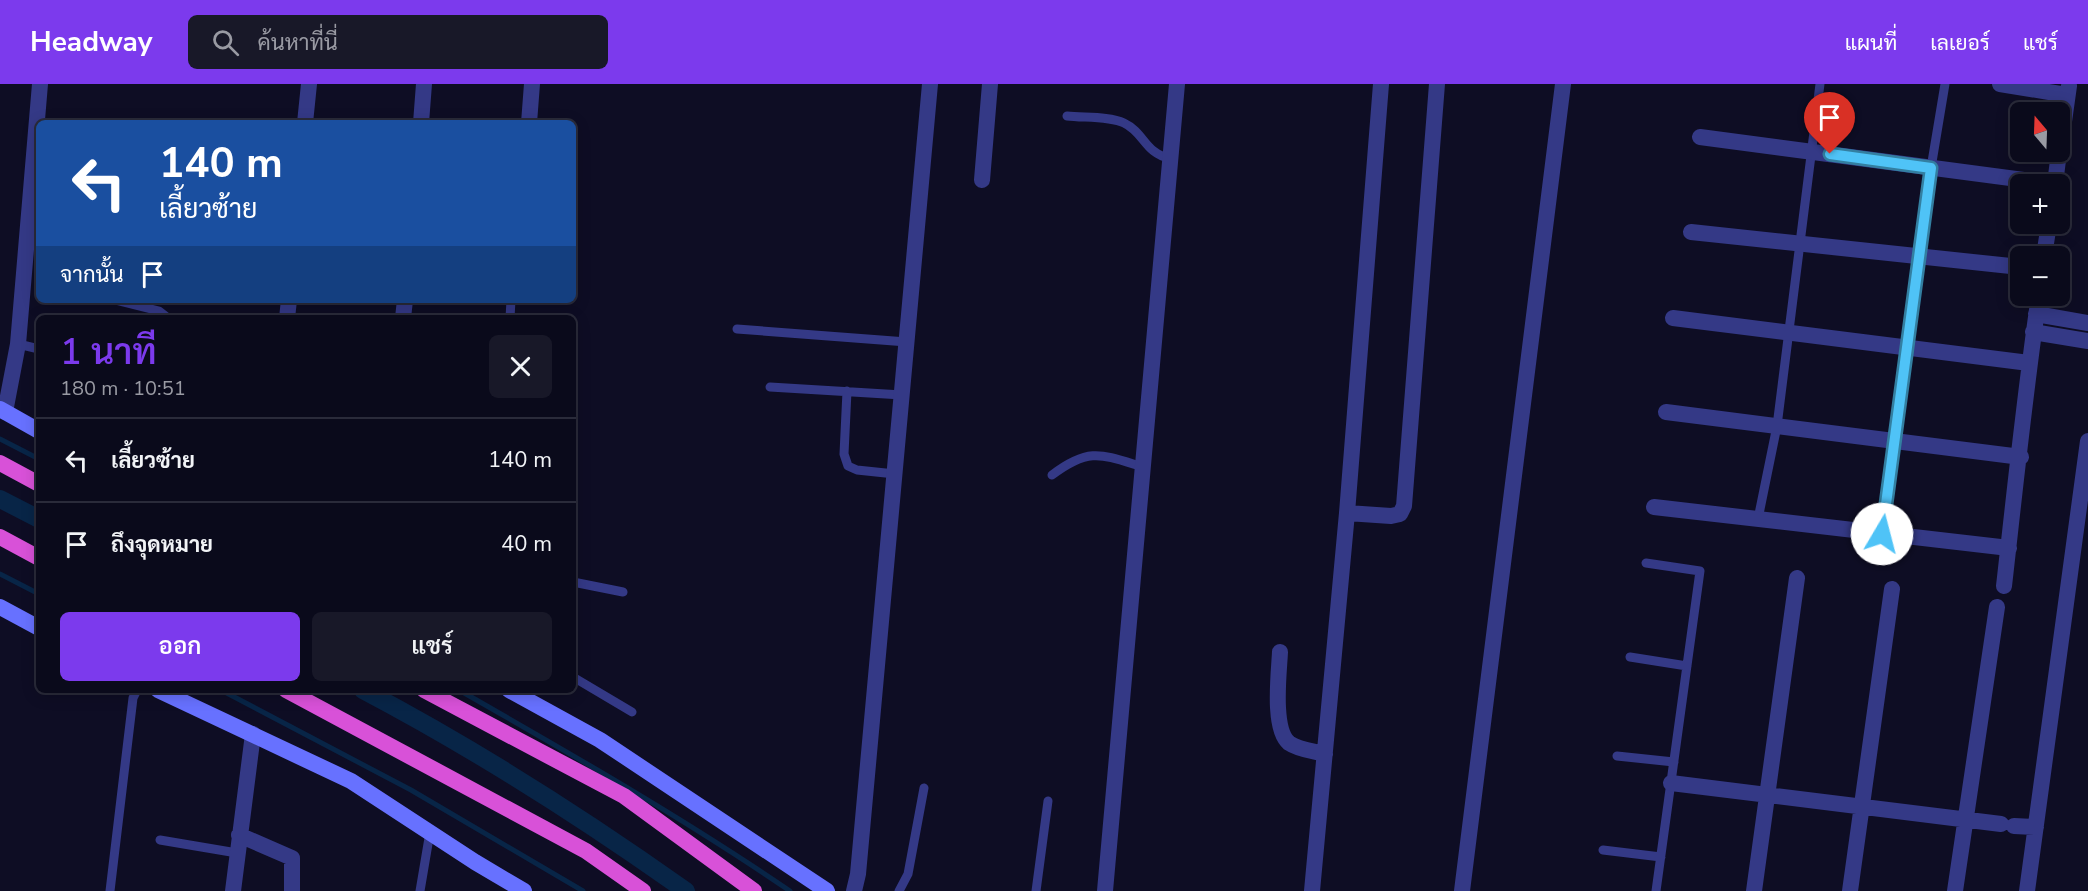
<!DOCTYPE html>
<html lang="th">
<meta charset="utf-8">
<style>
body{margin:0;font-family:"Nunito Sans",Sarabun,sans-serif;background:#181828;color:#f1f3f6;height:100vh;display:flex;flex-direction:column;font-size:22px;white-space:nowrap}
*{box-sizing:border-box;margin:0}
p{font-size:20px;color:#999aa3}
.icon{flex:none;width:33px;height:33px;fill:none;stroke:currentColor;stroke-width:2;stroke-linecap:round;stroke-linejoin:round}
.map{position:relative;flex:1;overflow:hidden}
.sheet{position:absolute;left:36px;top:231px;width:540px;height:378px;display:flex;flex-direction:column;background:#0a0a1b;border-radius:9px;box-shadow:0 3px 15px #0003,0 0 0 2px #2a2b3a}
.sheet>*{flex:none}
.hud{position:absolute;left:36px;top:36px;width:540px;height:183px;border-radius:9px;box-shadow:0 3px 15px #0003,0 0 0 2px #2a2b3a;background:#1a4fa0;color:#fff;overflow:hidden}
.needle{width:39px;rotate:341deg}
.controls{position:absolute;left:2010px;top:18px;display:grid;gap:12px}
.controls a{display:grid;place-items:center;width:60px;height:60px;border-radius:9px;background:#0a0a1b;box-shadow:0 3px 15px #0003,0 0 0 2px #2a2b3a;font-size:30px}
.pin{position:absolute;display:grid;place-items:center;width:51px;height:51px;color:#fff;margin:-62px -26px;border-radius:50% 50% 50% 0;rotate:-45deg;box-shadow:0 0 6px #0007}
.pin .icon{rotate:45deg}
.me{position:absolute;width:66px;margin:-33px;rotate:8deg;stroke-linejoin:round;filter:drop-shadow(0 0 4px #0008)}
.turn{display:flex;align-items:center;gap:21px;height:126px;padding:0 24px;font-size:27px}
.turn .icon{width:78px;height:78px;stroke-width:2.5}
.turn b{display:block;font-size:42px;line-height:51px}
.then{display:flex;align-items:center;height:57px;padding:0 24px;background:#0003;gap:12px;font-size:22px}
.round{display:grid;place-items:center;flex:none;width:63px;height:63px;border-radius:9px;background:#181828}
.summary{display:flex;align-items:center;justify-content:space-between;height:102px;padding:0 24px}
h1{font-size:36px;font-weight:600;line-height:45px;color:#7c3aed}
.button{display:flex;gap:12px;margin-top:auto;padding:12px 24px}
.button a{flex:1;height:69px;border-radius:9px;background:#7c3aed;color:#fff;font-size:24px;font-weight:600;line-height:69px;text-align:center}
.button a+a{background:#181828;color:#f1f3f6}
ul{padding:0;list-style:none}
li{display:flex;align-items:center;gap:18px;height:84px;padding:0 24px;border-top:2px solid #2a2b3a}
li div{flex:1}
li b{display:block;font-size:22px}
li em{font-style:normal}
header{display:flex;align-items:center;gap:36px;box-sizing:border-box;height:84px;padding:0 30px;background:#7c3aed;color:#fff}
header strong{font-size:28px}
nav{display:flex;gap:33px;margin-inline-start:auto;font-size:21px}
.search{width:420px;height:54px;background:#181828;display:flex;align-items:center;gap:15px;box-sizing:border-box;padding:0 21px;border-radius:9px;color:#999aa3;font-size:22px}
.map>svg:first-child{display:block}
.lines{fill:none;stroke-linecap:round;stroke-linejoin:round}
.stream{stroke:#082547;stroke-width:5}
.canal{stroke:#082547;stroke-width:18}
.service{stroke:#343986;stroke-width:9}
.minor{stroke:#343986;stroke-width:16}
.secondary{stroke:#6771ff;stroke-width:16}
.trunk{stroke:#d851d8;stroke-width:16}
.route-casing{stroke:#337fa1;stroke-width:15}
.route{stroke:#4fc3f7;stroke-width:10}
</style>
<header>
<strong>Headway</strong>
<div class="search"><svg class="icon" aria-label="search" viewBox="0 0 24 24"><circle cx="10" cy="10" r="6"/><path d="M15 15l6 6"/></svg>ค้นหาที่นี่</div>
<nav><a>แผนที่</a><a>เลเยอร์</a><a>แชร์</a></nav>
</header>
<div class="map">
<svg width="2088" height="807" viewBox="0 0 2088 807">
<rect width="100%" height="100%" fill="#0e0d24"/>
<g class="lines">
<path class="stream" d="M0 355 39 375
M0 490 39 510
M221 606 411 706 583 807
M459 606C571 670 683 734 790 807"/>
<path class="canal" d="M0 415 39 435
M363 606C475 665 583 734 686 807"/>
<path class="service" d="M1067 32C1084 34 1109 32 1124 39 1145 49 1144 69 1171 75
M115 216 159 227 168 234
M510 234 511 216
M737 245 907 258
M18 260 39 265
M770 303 902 311
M847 307 844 370 848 382 857 386 895 390
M1052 391C1089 363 1101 370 1143 383
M1758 435 1777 342 1820 0
M1882 450 1931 84 1945 0
M1646 479 1700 487 1656 807
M573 498 623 508
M1630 573 1687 582
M573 593 632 628
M1617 672 1674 678
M160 756 237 769
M1603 766 1661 773
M110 807 133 614 137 606
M420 807 430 748
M899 807 908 790 924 704
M1036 807 1048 717"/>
<path class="minor" d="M2000 0 2067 11
M305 39 309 0
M421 39 424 0
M529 39 532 0
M1700 53 2055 100
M2060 66 2069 2
M982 96 990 0
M2055 100 2059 68
M1691 148 2020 183
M2044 172 2049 140
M2036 230 2088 239
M287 234 289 216
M403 234 405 216
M1673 234 2029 279
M2033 248 2088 257
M5 328 18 260 40 0
M1666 328 2021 373
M1654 423 2009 464
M1347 429 1381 0
M2004 502C2015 405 2025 308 2039 212
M1280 568C1279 589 1272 645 1289 659 1299 666 1314 667 1325 670
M1671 699 2001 740
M2014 742 2036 743
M239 751 292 774V807
M233 807 253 650
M854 807 858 790 930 0
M1105 807 1177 0
M1312 807 1347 429 1391 432 1400 430 1404 422 1437 0
M1462 807 1563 0
M1754 807 1797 494
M1850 807 1892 505
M1955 807 1997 523
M2027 807 2088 357"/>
<path class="secondary" d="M0 325 39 347
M0 523 39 544
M158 606 351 697 475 778 524 807
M509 606 600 656 827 807"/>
<path class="trunk" d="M0 379 39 400
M0 453 39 474
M286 606 586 767 643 807
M424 606 624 712 754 807"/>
</g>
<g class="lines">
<g class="route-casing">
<path id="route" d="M1830 70 1931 84 1882 450"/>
</g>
<use href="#route" class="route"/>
</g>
</svg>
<div class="controls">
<a><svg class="needle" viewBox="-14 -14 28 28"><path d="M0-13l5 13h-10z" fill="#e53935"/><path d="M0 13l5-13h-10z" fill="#999aa3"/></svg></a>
<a>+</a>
<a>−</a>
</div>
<div class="pin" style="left:1830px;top:70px;background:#d93025"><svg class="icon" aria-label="arrive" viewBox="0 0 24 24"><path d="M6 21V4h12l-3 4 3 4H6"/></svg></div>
<svg class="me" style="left:1882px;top:450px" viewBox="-20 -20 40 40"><circle r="19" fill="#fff"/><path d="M0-13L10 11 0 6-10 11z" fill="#4fc3f7"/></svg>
<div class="hud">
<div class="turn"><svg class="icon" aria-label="left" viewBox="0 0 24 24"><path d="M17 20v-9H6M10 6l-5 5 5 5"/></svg><div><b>140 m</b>เลี้ยวซ้าย</div></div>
<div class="then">จากนั้น<svg class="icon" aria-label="arrive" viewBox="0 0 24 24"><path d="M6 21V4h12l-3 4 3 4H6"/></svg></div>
</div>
<section class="sheet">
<div class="summary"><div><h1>1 นาที</h1><p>180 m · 10:51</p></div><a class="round"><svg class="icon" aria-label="close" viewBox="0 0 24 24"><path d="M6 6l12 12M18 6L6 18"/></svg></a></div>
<ul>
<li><svg class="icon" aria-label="left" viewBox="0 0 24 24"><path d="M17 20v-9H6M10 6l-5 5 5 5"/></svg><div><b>เลี้ยวซ้าย</b></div><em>140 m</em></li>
<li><svg class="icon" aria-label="arrive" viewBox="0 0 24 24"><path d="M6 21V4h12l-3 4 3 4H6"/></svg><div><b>ถึงจุดหมาย</b></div><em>40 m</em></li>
</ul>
<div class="button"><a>ออก</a><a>แชร์</a></div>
</section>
</div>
